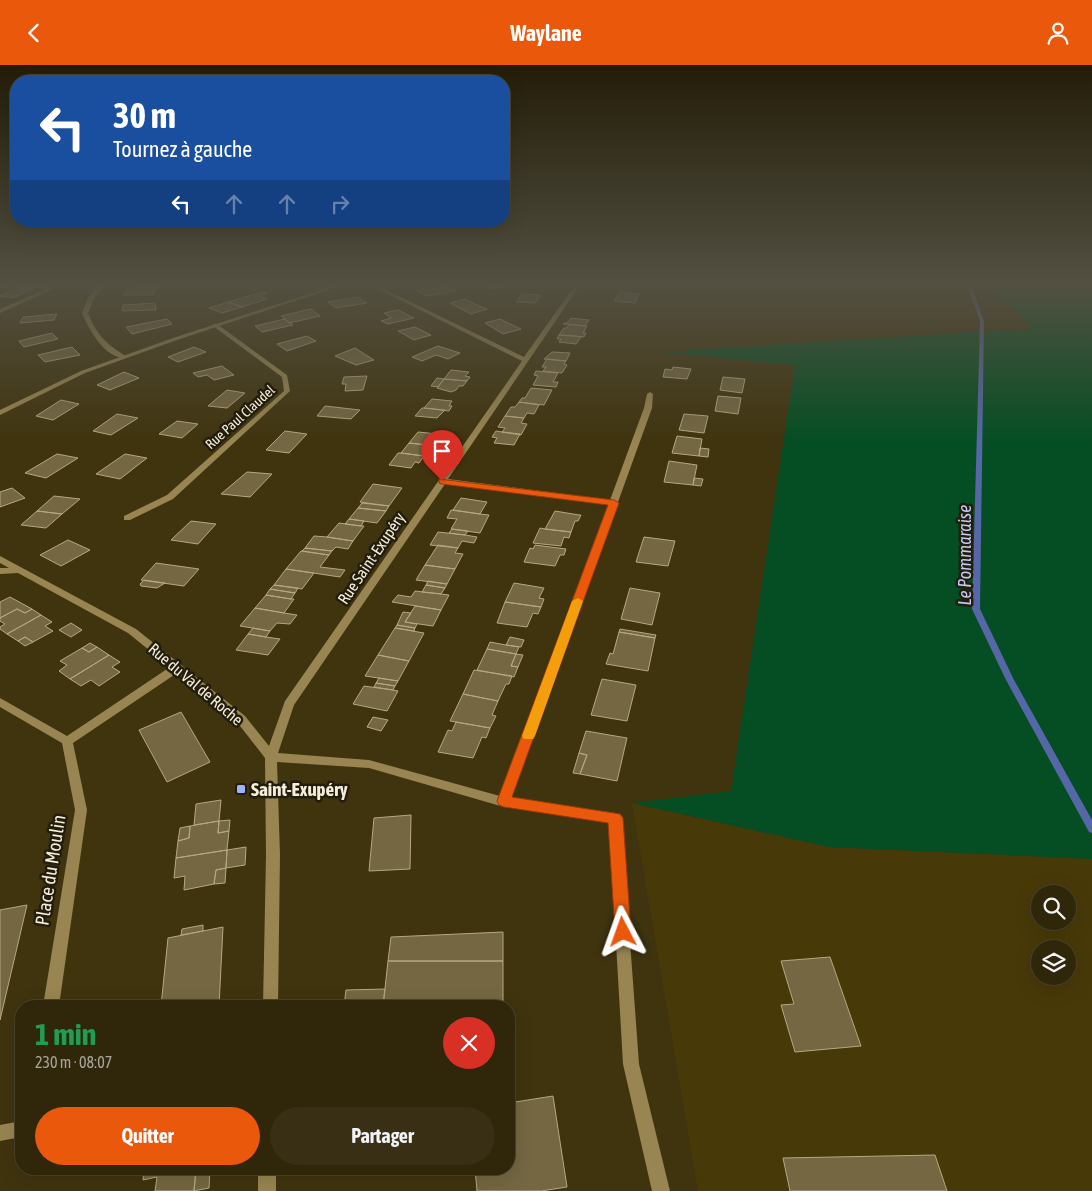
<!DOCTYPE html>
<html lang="fr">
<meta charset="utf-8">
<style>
body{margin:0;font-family:"Asap Condensed",sans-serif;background:#382f14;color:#f1f3f6;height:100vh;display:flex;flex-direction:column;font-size:19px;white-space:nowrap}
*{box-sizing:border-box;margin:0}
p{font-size:16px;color:#a8a59d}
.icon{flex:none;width:28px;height:28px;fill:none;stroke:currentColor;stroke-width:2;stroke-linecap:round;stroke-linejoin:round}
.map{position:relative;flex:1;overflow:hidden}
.sheet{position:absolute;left:15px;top:935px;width:500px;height:175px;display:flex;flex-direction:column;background:#30270b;border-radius:20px;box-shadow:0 5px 20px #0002,0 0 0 1px #4b442c}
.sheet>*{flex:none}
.top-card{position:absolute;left:10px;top:10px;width:500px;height:152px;border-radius:20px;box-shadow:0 5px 20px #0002,0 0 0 1px #4b442c;background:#1a4fa0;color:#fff;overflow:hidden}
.controls{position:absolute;left:1031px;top:820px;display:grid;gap:10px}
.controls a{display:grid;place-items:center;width:45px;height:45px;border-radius:50%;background:#30270b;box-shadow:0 5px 20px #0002,0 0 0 1px #4b442c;font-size:25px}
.pin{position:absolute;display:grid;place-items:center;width:42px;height:42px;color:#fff;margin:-51px -21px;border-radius:50% 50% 50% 0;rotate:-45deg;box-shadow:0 0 5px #0007}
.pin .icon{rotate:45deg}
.me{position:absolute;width:55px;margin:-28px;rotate:356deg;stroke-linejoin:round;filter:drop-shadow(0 0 4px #0008)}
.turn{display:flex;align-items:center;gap:18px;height:105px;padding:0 20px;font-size:22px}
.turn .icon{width:65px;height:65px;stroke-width:2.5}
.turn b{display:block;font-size:35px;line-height:42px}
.lanes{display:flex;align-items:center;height:48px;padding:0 20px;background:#0003;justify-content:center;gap:25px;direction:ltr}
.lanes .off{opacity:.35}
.round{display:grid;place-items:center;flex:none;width:52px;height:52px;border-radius:26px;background:#382f14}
.overview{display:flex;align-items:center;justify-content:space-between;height:85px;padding:0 20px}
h1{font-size:30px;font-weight:700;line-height:38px;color:#1e9e55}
.primary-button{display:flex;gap:10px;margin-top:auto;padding:10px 20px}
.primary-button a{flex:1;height:58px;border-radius:30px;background:#ea580c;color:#fff;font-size:20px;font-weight:700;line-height:58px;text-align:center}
.primary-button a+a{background:#382f14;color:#f1f3f6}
header{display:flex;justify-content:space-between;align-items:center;height:65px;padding:0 20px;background:#ea580c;color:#fff;font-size:22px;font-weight:700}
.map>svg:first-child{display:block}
.built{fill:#483909;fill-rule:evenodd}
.green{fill:#054e23}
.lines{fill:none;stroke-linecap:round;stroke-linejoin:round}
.stream{fill:#5567a7;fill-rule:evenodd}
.building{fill:#746742;stroke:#b6a881}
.minor{fill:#988551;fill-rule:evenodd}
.tertiary{fill:#988551;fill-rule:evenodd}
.route{fill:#ea580c;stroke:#983908}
.slow{fill:#f59e0b}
.poi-dot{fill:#9db4fd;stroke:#221d0d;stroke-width:2}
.labels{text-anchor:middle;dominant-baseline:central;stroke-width:5;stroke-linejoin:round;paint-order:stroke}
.far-street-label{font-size:14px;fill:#f6eeda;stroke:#221d0d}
.street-label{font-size:16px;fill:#f6eeda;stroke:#221d0d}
.water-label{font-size:18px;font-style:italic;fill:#c1cdf2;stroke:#221d0d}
.near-poi-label{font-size:19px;font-weight:bold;fill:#f6eeda;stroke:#221d0d;text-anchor:start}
.near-street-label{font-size:19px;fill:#f6eeda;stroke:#221d0d}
</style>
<header><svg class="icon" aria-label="back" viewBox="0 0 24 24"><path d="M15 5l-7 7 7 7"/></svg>Waylane<svg class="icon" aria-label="person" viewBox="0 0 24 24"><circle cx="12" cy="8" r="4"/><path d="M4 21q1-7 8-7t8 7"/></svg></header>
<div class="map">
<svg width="1092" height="1126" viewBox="0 0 1092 1126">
<rect width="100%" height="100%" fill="#40340f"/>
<path class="built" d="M632 738 829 782 1092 794V1126H698ZM1040 829H1068V856H1040ZM1040 884H1068V911H1040Z"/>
<path class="green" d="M986 220H1092V794L829 782 632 738 731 726 795 300 663 287 1034 263Z"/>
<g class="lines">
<path class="stream" d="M967 220H971L984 256 980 544 1014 615 1092 755V768L1089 767 1006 615 972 544 980 256Z"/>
</g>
<path class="building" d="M485 220H507L508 221 488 224Z
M446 221 456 226 427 231 417 226Z
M19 222 33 224 13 233 0 231Z
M157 222 152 230H123L129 223Z
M262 227 267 228 259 231 267 234 242 242 228 237Z
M620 227 639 229 635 238 614 236Z
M522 229 541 230 535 238 516 237Z
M358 232 367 238 336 243 328 237Z
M465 234 479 241 487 244 471 249 450 238Z
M228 237 242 242 222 248 209 243Z
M155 238 156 245 122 246 123 240Z
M311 244 320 251 289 258 281 251Z
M398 245 414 253 388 259 381 256 391 253 384 248Z
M57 249 54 255 20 258 23 252Z
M571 253 589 255 585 261 563 259 568 257Z
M167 254 172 259 132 269 126 262Z
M285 254 293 260 262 267 255 261Z
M500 254 521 264 503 269 485 258Z
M569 259 587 261 583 268H586L584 272 559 270 564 263H567Z
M415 262 431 270 414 275 398 266Z
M52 268 58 274 24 282 19 276Z
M559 270 576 271 581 272 576 279 559 277 561 274H557Z
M307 271 316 276 287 286 277 279Z
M438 281 460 288 448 294 436 290 422 296 412 292Z
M72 282 80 290 45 297 38 290Z
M194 282 206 287 178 297 168 292Z
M355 283 374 295 356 300 335 291Z
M552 287 570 288 566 296 544 294Z
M547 294 566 296 564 299 567 300 562 308 543 306 546 302H542Z
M222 301 234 310 214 315 207 310 198 312 193 308Z
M673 302 691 304 687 314 663 312 665 304 672 305Z
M451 305 469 307 465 311 470 312 467 316 444 314Z
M536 306 558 308 553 317H558L556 322 533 320 538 311 534 310Z
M124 307 139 313 110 325 97 320Z
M367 311 363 325 345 326 346 319H342L344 312Z
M723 312 745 314 742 328 720 325Z
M437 313 444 314 438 322 431 321Z
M444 314 467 316 463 321H459L456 325 451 327 437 323Z
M531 323 552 325 544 340 519 337 522 333H525Z
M227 325 245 328 227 343 208 341Z
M718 331 741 333 738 349 715 346Z
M432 334 452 336 449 341H452L449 346 424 343Z
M61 335 79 339 53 355 36 351Z
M519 337 539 340 534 349 527 348 524 353 505 351 511 342H515Z
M325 341 360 345 351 354 317 351Z
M422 343H424L445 345 437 353 415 351Z
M117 349 138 353 111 370 93 366Z
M684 349 708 351 704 368 679 365Z
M505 351 524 353 521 358 527 359 521 370 502 367 505 363 498 362Z
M177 356 198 359 182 373 159 369Z
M285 366 307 369 289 388 266 385Z
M496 366 502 367 520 369 514 380 494 378 497 373 492 372Z
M418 367 438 369 435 374H440L436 381 409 378Z
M677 371 702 374 699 391 672 388Z
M409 378 436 381 432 386 427 385 424 391 401 388Z
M700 383 709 384 708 392 699 391Z
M398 388H401L424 391 419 398 415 397 411 403 389 400Z
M57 389 78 393 46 413 25 408Z
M125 389 147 393 120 414 96 409Z
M669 396 697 400 693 420 664 417Z
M247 407 272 409 250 432 221 429Z
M694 413 703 414 701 421 693 420Z
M373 419 402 423 389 441 360 437Z
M12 423 25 433 0 442V427Z
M54 431 80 434 62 449 37 446Z
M461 433 487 437 480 449 453 445Z
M362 438 389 441 386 446 358 443Z
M358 443 386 446 377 458 349 454Z
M451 445 480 449 489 450 480 468 451 464 457 454 447 453Z
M37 446 62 449 46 463 21 460Z
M555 446 579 450H581L578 456H575L571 467 545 464Z
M349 454 364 456 361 461 345 459Z
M191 456 216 459 198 479 171 475Z
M339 458 361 461H364L353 476 327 472Z
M540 463 545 464 571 467 569 473 564 472 561 481 533 478Z
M452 464 468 466 465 470 449 468Z
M438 467 465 470 477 472 474 478 462 476 458 483 430 480Z
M314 471 327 472 353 476 348 484 336 482 332 486 305 483Z
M644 472 675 476 668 501 636 497Z
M68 475 90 485 61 501 40 490Z
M438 480 458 483 455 488 463 489 455 504 425 500Z
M535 480 566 484 564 490H560L555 501 524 497 530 483 533 484Z
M305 483 332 486 329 490 302 486Z
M301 486 329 490 320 502 345 505 340 512 286 504Z
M156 498 199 504 184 521 141 515Z
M425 500 455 504 447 519 416 515Z
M286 504 314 508 302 524 274 520Z
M144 515 165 518 157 523 141 521 140 519Z
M428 516 447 519 445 523 426 520Z
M514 518 544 523 539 533 544 534 541 542 505 537Z
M274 520 298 523 295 528 270 524Z
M426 520 445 523 441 529 422 527Z
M630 523 660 528 652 560 621 554Z
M270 524 295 528 291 534 266 530Z
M415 526 441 529 449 530 441 545 392 537 398 530 411 532Z
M266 530 291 534H294L284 548 255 543Z
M10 532 32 544 25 548 17 544 0 553V537Z
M505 537 541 542 538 549 533 548 527 562 497 558Z
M415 541 441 545 433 561 405 557Z
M255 543 284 548 297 550 290 559 277 558 270 566 240 561Z
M17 544 25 548 32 544 41 550 7 569 0 564V562L5 559 0 556V553Z
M403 547 411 548 405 557 417 559 415 563 397 560Z
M41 550 52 557 45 561 53 566 33 577 25 572 18 576 7 569Z
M71 558 82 565 71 572 59 565Z
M397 560 415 563 414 566 395 563Z
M253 563 270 566 266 572 248 569Z
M395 563 424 568 409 596 378 590Z
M620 564 656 570 655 573 619 567Z
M619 567 655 573 648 606 606 599 610 588 613 589Z
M248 569 266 572 280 574 268 590 236 585Z
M25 572 33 577 25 581 18 576Z
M510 572 524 575 521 582 506 580Z
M490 577 506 580 519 582 516 589 487 584Z
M90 578 97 582 89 587 82 583Z
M97 582 109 590 70 614 59 606 67 600 60 596 82 583 89 587Z
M487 584 516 589 511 601 518 602 514 612 477 605Z
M516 589 523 590 518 602 511 601Z
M109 590 120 597 112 602 120 607 99 621 91 615 81 621 70 614Z
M378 590 409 596 398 616 365 611Z
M474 605 512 611 509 619H506L498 636 463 629Z
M379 613 398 616 395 621 376 618Z
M602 614 636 620 627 656 591 650Z
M376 618 395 621 393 625 374 622Z
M364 621 393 625 398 626 387 646 353 639Z
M463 629 498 636 492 650 496 651 490 663 450 656Z
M181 647 210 697 167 717 139 665Z
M373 652 388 655 381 666 367 662Z
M456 657 490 663 486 673 482 672 473 693 438 687 448 665 452 666Z
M586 666 627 673 617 716 580 709 587 690 579 688Z
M579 688 587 690 580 709 573 708Z
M221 735 219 756 194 760 196 739Z
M411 750 410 804 369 806 374 753Z
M230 755 229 766 218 768 219 756Z
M219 756 218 768 229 766 227 785 176 793 178 776 189 773 190 761Z
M190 761 189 773 178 776 180 763Z
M246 782 245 800 226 803 227 785Z
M227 785 226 803 216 805 214 819 184 825 185 811 174 813 176 793Z
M226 803 225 818 214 819 216 805Z
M27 840 0 955V845Z
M203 860V866L181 870 182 864Z
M223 862 219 941H161L168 873Z
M503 867V896H388L391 872Z
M830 892 861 981 795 987 781 940 794 939 781 896Z
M388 896H503V941H383Z
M385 924 383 941H344L346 925Z
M553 1031 567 1122 541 1126H477L475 1104H509V1038Z
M935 1090 947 1126H790L783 1093Z
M144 1104H196L194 1126H155L157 1112 143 1115Z
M196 1104H210L209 1123 194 1126Z"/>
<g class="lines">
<path class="minor" d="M0 220H10L0 224Z
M27 220H39L56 223 0 248V244L47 224 29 222Z
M100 220H106L95 232 88 248C96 269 107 280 126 291V293C105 294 89 265 82 248L89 231Z
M370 220H376L524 292 575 220H580L448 414 610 435 644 343 647 329 650 327 653 329 652 343 511 733 615 748 619 749 621 753 639 999 670 1126H652L623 999 609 757 504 742 369 703 277 697 280 790 278 941H263L266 790 265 693 237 657 177 608 73 678 87 745 59 941H43L75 745 62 678 0 642V633L67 671 170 602 128 568 18 508 0 509V503H9L0 498V491L136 564 245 651 269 681 285 636 522 296ZM445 419 608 440 500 731 369 695 278 688 294 640Z
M213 259H217L287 310 290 326 173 434 130 455H124V451L167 430 284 326 282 312 213 261Z
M21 1056V1072L0 1076V1060Z
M258 1104H276V1126H258Z"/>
<path class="tertiary" d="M336 220H343L177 275 85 308 0 350V345L81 306 173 273Z"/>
</g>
<linearGradient id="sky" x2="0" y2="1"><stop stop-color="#231d08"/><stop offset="0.58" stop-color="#535042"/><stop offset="1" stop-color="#535042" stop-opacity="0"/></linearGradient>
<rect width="1092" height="377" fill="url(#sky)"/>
<path class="route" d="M439 414 614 435 619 438 512 732 620 749 623 753 631 867 628 872 623 874 617 872 615 867 608 758 504 742 499 740 497 736 608 440 442 419 439 418Z"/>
<path class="slow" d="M578 533 583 536 535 671 533 674H524L522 671 572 536Z"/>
<rect class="poi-dot" x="236" y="719" width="10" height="10" rx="2.5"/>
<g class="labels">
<g class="far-street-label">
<text transform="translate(240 352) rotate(-42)">Rue Paul Claudel</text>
</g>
<g class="street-label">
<text transform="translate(371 493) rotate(-56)">Rue Saint-Exupéry</text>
<text transform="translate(196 619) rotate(40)">Rue du Val de Roche</text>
</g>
<g class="water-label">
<text transform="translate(964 490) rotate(-90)">Le Pommaraise</text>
</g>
<g class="near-poi-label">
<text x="251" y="724">Saint-Exupéry</text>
</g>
<g class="near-street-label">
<text transform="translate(50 805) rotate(-81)">Place du Moulin</text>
</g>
</g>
</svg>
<div class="controls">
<a><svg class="icon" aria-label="search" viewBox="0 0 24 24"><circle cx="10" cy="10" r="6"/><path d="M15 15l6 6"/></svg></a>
<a><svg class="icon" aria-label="layers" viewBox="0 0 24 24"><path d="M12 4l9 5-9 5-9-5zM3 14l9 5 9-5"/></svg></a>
</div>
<div class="pin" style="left:442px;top:416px;background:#d93025"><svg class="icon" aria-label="arrive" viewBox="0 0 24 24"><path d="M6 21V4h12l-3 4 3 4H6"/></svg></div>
<svg class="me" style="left:623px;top:867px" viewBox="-20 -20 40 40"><path d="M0-17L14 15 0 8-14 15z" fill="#ea580c" stroke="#fff" stroke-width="4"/></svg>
<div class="top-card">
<div class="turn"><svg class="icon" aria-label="left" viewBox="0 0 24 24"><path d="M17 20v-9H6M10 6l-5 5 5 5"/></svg><div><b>30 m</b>Tournez à gauche</div></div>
<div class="lanes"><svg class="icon" aria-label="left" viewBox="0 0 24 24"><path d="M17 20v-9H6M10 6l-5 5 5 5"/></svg><svg class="icon off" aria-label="ahead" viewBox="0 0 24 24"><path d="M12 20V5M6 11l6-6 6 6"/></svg><svg class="icon off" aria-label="ahead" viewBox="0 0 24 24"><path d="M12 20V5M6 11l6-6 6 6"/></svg><svg class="icon off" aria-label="right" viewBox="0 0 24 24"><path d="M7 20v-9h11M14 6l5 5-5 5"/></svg></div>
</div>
<section class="sheet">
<div class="overview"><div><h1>1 min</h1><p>230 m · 08:07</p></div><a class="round" style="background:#d93025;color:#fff"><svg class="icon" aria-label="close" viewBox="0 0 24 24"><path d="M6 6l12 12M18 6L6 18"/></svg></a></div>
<div class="primary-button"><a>Quitter</a><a>Partager</a></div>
</section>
</div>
